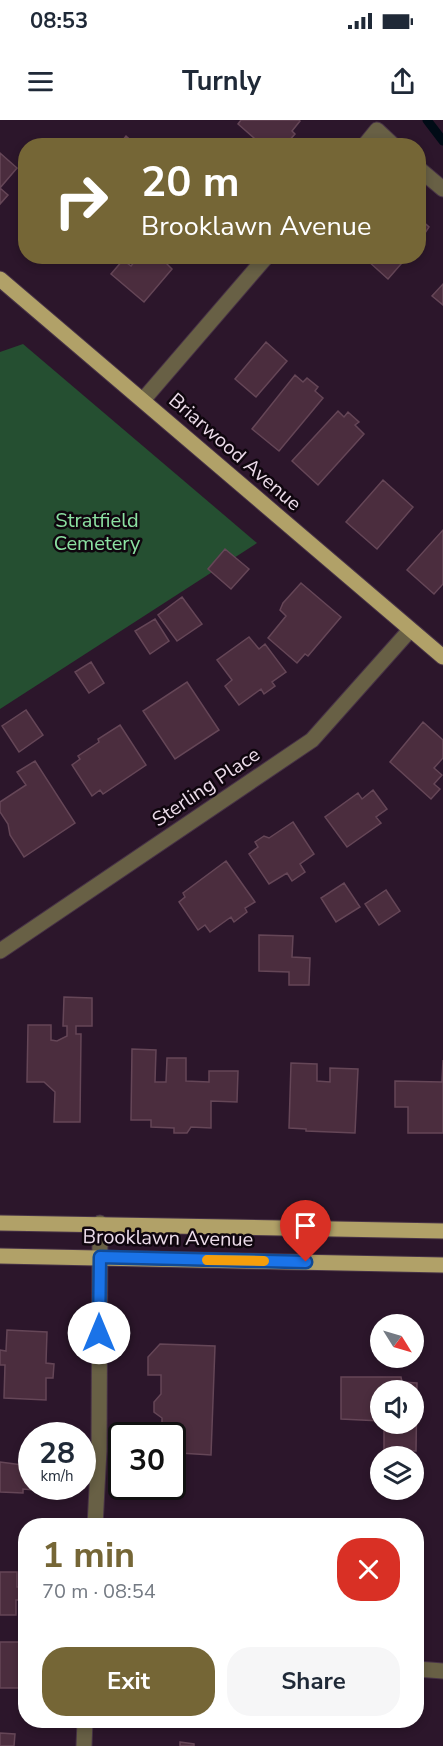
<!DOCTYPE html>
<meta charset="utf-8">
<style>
body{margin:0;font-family:"Nunito Sans",sans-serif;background:#f6f6f7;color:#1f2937;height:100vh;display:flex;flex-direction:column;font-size:22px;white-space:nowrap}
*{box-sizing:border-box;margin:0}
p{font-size:20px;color:#747a83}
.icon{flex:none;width:33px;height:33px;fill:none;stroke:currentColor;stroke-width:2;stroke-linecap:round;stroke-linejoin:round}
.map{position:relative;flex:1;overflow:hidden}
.sheet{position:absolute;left:18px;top:1398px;width:406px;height:210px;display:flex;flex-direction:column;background:#fff;border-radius:24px;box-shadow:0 3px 9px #0003}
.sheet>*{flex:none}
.guide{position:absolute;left:18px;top:18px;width:408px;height:126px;border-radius:24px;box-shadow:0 3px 9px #0003;background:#756636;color:#fff;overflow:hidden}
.needle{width:39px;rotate:127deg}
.controls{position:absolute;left:370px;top:1194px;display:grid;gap:12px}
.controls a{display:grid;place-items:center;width:54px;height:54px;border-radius:50%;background:#fff;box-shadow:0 3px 9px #0003;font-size:30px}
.speed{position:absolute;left:18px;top:1302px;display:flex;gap:12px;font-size:30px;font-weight:700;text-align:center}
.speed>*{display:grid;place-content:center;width:78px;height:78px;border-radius:50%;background:#fff;box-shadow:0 3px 9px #0003;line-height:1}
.speed small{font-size:15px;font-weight:400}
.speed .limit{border:3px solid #111;border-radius:9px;background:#fff;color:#111}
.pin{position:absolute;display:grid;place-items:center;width:51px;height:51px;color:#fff;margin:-62px -26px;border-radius:50% 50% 50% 0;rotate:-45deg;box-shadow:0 0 6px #0007}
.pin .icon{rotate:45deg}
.me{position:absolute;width:66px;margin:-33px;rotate:0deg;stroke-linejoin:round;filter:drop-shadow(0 0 4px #0008)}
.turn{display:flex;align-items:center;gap:21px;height:126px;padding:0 24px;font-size:27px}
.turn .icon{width:78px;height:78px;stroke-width:2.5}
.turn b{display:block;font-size:42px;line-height:51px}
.round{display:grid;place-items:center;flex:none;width:63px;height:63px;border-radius:24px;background:#f6f6f7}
.headline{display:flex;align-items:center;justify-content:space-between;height:102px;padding:0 24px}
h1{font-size:36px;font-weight:700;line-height:45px;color:#756636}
.action{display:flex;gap:12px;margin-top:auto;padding:12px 24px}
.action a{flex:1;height:69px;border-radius:24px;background:#756636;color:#fff;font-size:24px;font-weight:700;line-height:69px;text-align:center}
.action a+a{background:#f6f6f7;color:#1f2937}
.status{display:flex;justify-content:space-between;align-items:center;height:42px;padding:0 30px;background:#fff;direction:ltr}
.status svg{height:16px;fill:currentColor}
header{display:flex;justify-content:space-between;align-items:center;height:78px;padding:0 24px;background:#fff;font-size:27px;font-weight:700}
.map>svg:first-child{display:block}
.green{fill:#254f31}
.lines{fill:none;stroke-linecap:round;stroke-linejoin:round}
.stream{stroke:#000b16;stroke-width:9}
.building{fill:#4b2d3e;stroke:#654657;stroke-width:1.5}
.minor-casing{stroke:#473246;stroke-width:17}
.major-casing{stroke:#473246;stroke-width:17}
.minor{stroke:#686045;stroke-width:15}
.major{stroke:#b1a168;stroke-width:15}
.route-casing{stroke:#114b97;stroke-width:15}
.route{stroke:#1a73e8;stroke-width:10}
.slow{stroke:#f59e0b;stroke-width:10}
.labels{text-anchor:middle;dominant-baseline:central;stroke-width:5;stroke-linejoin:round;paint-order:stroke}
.street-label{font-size:20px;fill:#ecdcea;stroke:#0f060e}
.park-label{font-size:20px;fill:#8ce1a2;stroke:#0f060e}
</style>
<div class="status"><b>08:53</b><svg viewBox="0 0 49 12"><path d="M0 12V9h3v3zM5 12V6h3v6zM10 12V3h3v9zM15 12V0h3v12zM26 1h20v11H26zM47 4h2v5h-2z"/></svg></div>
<header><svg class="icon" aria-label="menu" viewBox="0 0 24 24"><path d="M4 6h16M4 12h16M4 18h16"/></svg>Turnly<svg class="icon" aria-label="share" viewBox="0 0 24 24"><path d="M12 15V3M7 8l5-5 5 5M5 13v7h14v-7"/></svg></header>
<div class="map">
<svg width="443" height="1626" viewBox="0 0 443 1626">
<rect width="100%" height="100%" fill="#2c162b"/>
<path class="green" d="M23 224 257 423 0 589V232Z"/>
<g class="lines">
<path class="stream" d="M427 0 443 21"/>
</g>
<path class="building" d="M241 0H299L300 1 292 11 295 14 288 22 284 19 279 26H263L238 4Z
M126 16 137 26H118Z
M0 33 17 48 0 68 8 75 0 84Z
M418 97 429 107 418 124Z
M139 136H174L167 144 172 149 144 182 111 154 123 140 131 146Z
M372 136H408L388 159 368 141Z
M443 164V185L432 176Z
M266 222 287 241 256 277 235 259Z
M295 255 303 262 307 258 318 267 315 271 323 278 279 331 252 309Z
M338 291 344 297 348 292 359 302 355 305 364 314 318 365 292 341Z
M383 360 413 387 377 429 346 402Z
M443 410V464L434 474 407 450Z
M225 429 249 449 231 469 208 449Z
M301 463 341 497 308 536 305 534 297 543 268 518 286 496 280 490 283 483Z
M182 477 202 504 177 521 158 495Z
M155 499 169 521 150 534 135 511Z
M249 517 259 529 265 524 286 552 272 562 275 566 264 574 261 569 239 585 225 566 232 560 217 540Z
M91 542 104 563 89 573 75 552Z
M187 562 219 610 175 639 143 591Z
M26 590 43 615 19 632 2 606Z
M423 602 443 620V638L434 648 442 655 434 664 440 669 431 679 390 642Z
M120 605 146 645 103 674 100 670 92 676 72 645 80 639 78 636 99 622 98 619Z
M35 641 75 703 24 737 10 715 8 704 0 692V682L26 665 17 652Z
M373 670 387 689 376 697 381 703 347 727 325 697 358 673 362 679Z
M293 702 314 734 300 744 305 752 292 761 287 753 269 764 249 734 258 727 255 722 264 716 269 718Z
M226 741 255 782 245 788 247 792 234 802 231 797 210 812 205 805 198 810 179 782 185 777 183 773Z
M344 763 360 787 336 802 321 778Z
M386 770 400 791 379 805 365 784Z
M259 815 293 816 292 837 310 838 309 865H289V852L259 851Z
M64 877 92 878V906H76V914H81L80 1002H54L55 972 44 962H27L28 905H51V920L57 921 67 916V906H63Z
M132 929 156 930 155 962H166L167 938H186V961L209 962V951H238L237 982 211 981V1008L191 1007 187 1013H174V1008L151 1007V1000H131Z
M443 940V1013H408V987H395V961L442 962Z
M291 943 317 944V961L330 962V948L358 949 355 1013 306 1011V1009L289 1008Z
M7 1210 47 1212 46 1243 54 1244 53 1258H46V1280L4 1278 5 1245H0V1230L6 1231Z
M160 1224 215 1226 211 1335 180 1333 181 1316H162V1298L154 1292V1282L161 1274V1255H148V1237Z
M341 1257H401L402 1262 417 1263 416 1331 384 1330V1304H414V1270H381V1301L341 1299Z
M0 1342 30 1346V1359L34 1370 23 1369V1373L0 1372Z
M0 1452H17V1467H25V1480H16V1495H0Z
M0 1522H26V1568H0Z
M0 1613 15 1614 14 1626H0Z
M180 1622 194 1624V1626H180Z"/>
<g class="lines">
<g class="minor-casing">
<path id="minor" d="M364 26 377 10 394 26
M418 48 443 69
M143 280 267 136
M0 831 312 620 410 510
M95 1406 99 1330 100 1103
M417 1549 443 1551
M84 1626 85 1600"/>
</g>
<g class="major-casing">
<path id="major" d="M0 159 443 537
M0 1103 443 1111
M0 1136 443 1145"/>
</g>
<use href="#minor" class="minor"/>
<use href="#major" class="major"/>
</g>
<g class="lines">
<g class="route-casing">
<path id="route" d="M99 1213 100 1137 306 1142"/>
</g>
<use href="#route" class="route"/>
<path class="slow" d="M207 1140 264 1141"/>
</g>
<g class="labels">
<g class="street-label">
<text transform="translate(235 332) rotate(41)">Briarwood Avenue</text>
<text transform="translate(206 667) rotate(-34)">Sterling Place</text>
<text transform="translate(168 1118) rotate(1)">Brooklawn Avenue</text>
</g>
<g class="park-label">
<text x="97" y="400">Stratfield<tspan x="97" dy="23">Cemetery</tspan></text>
</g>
</g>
</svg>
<div class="controls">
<a><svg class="needle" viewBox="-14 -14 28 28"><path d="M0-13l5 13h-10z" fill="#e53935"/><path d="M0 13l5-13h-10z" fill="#747a83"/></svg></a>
<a><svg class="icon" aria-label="sound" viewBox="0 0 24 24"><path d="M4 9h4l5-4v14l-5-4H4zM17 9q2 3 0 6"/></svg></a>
<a><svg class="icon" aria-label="layers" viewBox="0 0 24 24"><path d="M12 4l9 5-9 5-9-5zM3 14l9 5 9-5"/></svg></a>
</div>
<div class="speed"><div>28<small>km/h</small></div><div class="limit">30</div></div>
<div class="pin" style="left:306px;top:1142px;background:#d93025"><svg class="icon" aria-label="arrive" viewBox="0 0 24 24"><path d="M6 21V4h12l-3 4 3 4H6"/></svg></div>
<svg class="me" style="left:99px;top:1213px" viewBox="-20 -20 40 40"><circle r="19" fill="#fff"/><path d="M0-13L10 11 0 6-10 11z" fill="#1a73e8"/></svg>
<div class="guide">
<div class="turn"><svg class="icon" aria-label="right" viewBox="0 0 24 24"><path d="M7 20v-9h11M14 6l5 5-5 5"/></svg><div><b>20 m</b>Brooklawn Avenue</div></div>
</div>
<section class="sheet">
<div class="headline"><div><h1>1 min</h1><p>70 m · 08:54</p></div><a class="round" style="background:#d93025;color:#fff"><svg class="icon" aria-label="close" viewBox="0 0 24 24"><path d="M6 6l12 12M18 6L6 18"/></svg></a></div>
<div class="action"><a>Exit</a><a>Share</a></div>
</section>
</div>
